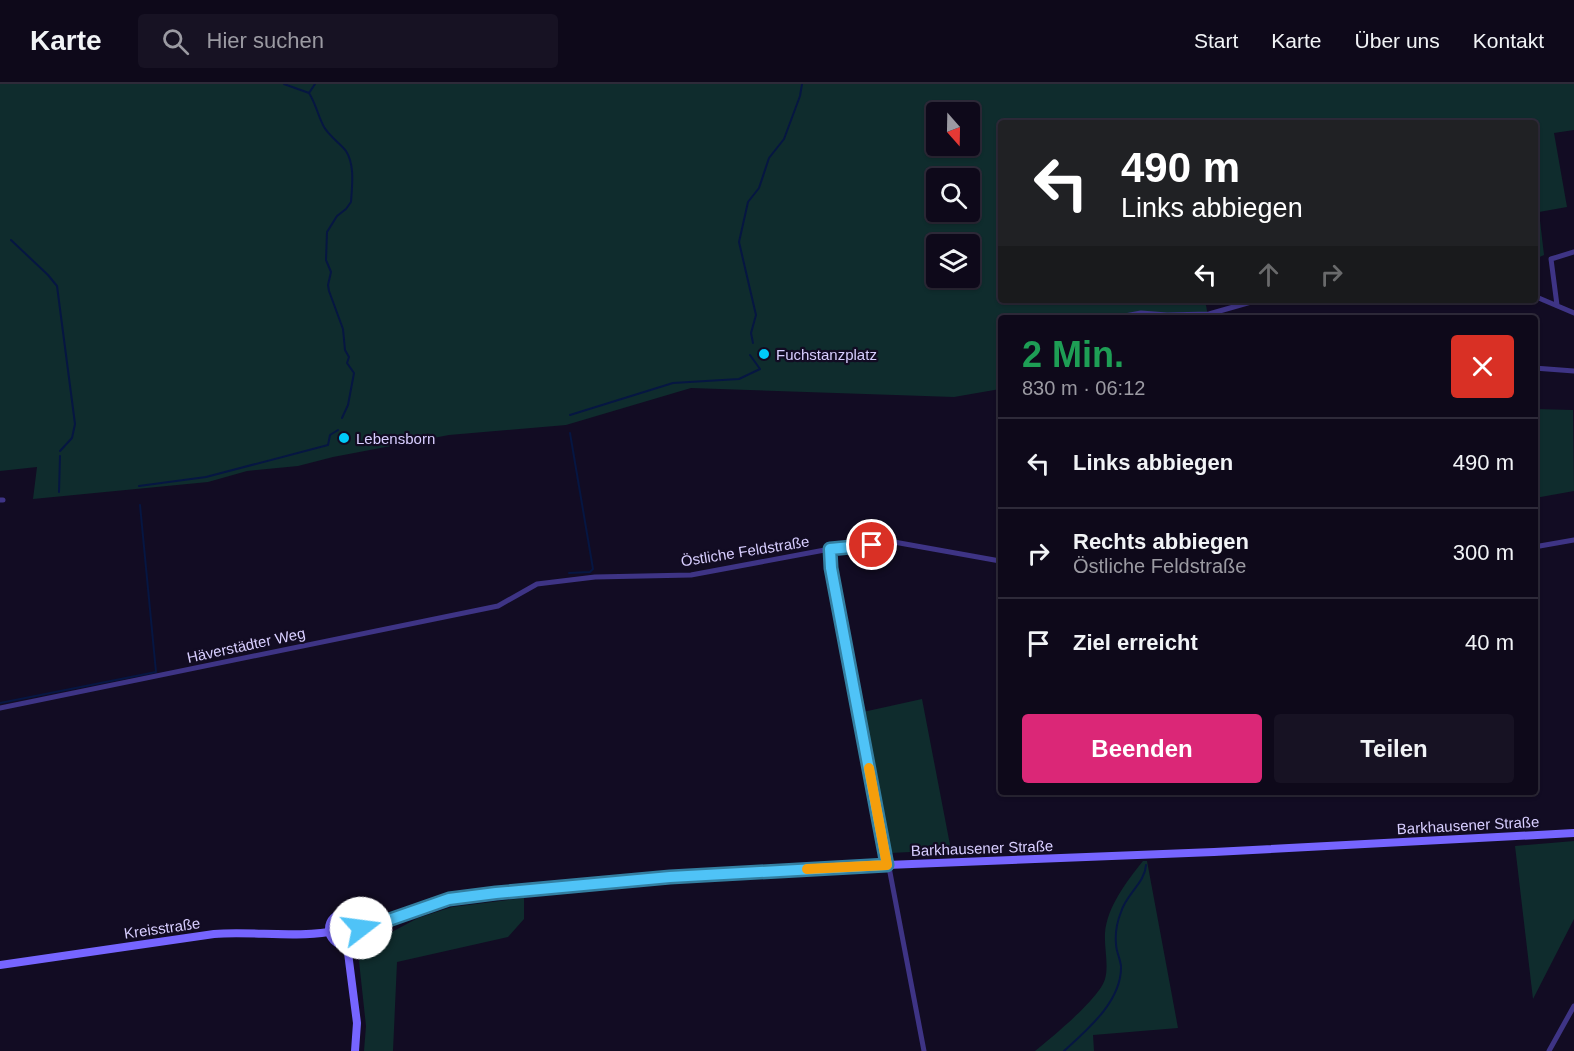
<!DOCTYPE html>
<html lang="de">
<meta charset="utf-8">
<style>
body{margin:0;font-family:Arial,sans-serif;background:#171223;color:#f1f3f6;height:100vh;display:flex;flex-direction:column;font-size:22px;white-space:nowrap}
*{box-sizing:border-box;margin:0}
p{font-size:20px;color:#9b9aa2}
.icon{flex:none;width:33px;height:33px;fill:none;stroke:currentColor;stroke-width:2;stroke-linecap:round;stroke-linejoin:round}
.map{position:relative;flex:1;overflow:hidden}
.panel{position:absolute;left:998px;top:231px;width:540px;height:480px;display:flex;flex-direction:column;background:#0e091a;border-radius:6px;box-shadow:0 2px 4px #0004,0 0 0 2px #2e2a39}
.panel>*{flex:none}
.top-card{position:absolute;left:998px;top:36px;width:540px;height:183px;border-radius:6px;box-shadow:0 2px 4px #0004,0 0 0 2px #2e2a39;background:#202124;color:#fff;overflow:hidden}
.needle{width:39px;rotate:160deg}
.fabs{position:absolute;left:926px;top:18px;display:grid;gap:12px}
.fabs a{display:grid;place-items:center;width:54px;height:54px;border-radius:6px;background:#0e091a;box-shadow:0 2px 4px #0004,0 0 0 2px #2e2a39;font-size:30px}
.pin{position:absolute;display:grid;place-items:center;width:51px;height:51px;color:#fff;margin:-26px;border:3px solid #fff;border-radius:50%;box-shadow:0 2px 6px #0007}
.me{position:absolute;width:66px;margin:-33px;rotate:75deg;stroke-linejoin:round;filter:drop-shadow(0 0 4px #0008)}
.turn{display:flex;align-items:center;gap:21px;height:126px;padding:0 24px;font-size:27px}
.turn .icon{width:78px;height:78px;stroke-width:2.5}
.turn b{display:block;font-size:42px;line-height:51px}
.lanes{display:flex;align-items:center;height:57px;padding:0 24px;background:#0003;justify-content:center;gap:30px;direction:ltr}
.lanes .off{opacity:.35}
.round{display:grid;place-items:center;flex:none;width:63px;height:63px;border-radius:6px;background:#171223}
.overview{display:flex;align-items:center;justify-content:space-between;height:102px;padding:0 24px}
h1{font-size:36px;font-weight:700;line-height:45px;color:#1e9e55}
.button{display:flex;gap:12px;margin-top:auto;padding:12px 24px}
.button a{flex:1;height:69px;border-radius:6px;background:#db2777;color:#fff;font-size:24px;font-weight:700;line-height:69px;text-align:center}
.button a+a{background:#171223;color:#f1f3f6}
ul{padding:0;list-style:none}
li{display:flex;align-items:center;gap:18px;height:90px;padding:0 24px;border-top:2px solid #2e2a39}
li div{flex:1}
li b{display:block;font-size:22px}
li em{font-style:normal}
header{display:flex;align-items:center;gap:36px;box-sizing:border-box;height:84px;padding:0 30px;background:#0e091a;border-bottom:2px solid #2e2a39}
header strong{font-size:28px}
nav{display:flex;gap:33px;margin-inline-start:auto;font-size:21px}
.search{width:420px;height:54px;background:#171223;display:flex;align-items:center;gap:15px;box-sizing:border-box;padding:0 21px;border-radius:6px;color:#9b9aa2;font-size:22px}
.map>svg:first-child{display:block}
.green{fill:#0f2c2d;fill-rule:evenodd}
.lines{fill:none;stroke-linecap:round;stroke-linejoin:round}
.stream{stroke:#061642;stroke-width:2}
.street{stroke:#3e3485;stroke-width:5}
.secondary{stroke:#7665ff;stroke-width:8}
.route-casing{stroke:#337fa1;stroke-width:15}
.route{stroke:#4fc3f7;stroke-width:10}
.slow{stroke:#f59e0b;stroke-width:10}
.poi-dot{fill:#00caf9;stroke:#120c23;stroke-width:2}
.labels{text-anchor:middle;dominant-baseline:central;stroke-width:4.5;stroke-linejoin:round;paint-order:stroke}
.poi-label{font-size:15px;fill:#d8ceff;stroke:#120c23;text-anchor:start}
.street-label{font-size:15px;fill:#d8ceff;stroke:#120c23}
</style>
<header>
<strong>Karte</strong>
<div class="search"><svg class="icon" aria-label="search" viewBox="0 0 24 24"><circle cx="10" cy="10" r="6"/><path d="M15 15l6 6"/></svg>Hier suchen</div>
<nav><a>Start</a><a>Karte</a><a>Über uns</a><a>Kontakt</a></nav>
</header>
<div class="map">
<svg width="1574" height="967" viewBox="0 0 1574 967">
<rect width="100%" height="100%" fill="#120c23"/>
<path class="green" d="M0 0H1574V46L1554 49 1567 123 1539 128 1544 171 1535 175 1534 39H1000V216H1205L1208 232 1191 234H1000V305L954 313 691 304 566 341 449 351 333 373 298 382 247 387 208 398 33 415 37 383 0 387ZM936 28H969V62H936ZM936 94H969V128H936ZM936 160H969V194H936Z
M1535 325 1573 326 1574 407 1535 414Z
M922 615 951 766 890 769 863 628Z
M1574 757V835L1533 915 1515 762Z
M1143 777H1147L1178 944 1093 951 1094 967H1035C1051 954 1100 914 1105 895 1109 881 1104 864 1105 849 1107 823 1127 797 1143 777Z
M524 814V835L508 853 397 878 393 967H364L366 942 359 877 371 859 418 834 452 823Z"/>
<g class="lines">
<path class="stream" d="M284 0 309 9
M315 0 309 9C316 20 318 32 324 43 330 53 340 59 346 67 355 81 352 102 351 118L346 125 337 132 327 148 326 176 331 188 328 201 329 207 343 245 345 266 349 273 347 279 354 289 348 321 342 334
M11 156 48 191 57 202 75 340 72 354 60 367
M753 259 751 249 756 231 739 158 748 118 759 104 769 74 784 55 800 12 802 0
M570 331 673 299 739 295 760 285 750 271
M139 402 206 393 328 361 330 351 338 346
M59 408 60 372
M569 489 590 488 593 485 570 349
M0 619 156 588 140 421
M1064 967C1087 946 1122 917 1121 882 1120 874 1116 867 1116 860 1115 849 1117 838 1121 828 1126 810 1145 799 1146 781"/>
<path class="street" d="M1534 212 1574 229
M1557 221 1551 175 1574 168
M1114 234 1141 229 1167 231 1209 230 1258 216
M1534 284 1574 287
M0 416H3
M1534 463 1574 456
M830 465 832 484 924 967
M0 624 498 522 537 500 595 493 691 491 830 465 894 458 1000 477
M1549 967 1574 922"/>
<path class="secondary" d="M329 845a16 16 0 1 1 32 0a16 16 0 1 1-32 0Z
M361 844 386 837 449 815 594 799 887 781 1214 768 1574 749
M347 861 357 939 355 967
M0 881 214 850C252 847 291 854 329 848"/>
</g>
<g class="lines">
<g class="route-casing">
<path id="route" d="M361 844 386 837 449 815 496 809 670 793 887 781 831 484 830 465 872 461"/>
</g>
<use href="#route" class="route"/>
<path class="slow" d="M807 785 887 781 869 684"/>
</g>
<g class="poi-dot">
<circle cx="764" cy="270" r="6"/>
<circle cx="344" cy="354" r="6"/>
</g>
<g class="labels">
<g class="poi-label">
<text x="776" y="270">Fuchstanzplatz</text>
<text x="356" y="354">Lebensborn</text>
</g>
<g class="street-label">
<text transform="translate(745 467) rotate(-9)">Östliche Feldstraße</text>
<text transform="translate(246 561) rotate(-12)">Häverstädter Weg</text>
<text transform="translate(1468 741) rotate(-3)">Barkhausener Straße</text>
<text transform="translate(982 764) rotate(-2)">Barkhausener Straße</text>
<text transform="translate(162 844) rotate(-8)">Kreisstraße</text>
</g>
</g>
</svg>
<div class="fabs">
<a><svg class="needle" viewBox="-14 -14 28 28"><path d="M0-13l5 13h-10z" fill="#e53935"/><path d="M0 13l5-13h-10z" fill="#9b9aa2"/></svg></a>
<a><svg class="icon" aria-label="search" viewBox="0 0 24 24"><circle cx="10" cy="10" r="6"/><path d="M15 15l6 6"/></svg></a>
<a><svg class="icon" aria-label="layers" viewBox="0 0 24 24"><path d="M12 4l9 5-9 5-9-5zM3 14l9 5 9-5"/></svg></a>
</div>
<div class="pin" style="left:872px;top:461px;background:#d93025"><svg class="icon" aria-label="arrive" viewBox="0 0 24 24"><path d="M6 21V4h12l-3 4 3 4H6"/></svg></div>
<svg class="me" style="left:361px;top:844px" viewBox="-20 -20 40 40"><circle r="19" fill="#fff"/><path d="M0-13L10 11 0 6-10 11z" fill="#4fc3f7"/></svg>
<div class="top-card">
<div class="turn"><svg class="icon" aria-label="left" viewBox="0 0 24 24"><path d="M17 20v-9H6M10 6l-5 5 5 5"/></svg><div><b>490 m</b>Links abbiegen</div></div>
<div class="lanes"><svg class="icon" aria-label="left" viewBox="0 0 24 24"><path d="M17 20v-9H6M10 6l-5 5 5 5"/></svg><svg class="icon off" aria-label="ahead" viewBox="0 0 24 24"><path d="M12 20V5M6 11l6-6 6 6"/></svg><svg class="icon off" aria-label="right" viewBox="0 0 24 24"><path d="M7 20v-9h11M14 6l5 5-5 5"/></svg></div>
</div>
<section class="panel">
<div class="overview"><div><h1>2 Min.</h1><p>830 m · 06:12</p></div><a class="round" style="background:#d93025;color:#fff"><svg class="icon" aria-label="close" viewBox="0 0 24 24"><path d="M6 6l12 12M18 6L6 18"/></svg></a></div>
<ul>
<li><svg class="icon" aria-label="left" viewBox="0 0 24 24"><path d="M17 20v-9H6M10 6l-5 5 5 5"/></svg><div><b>Links abbiegen</b></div><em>490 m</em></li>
<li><svg class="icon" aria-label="right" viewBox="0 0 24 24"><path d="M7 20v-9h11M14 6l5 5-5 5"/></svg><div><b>Rechts abbiegen</b><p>Östliche Feldstraße</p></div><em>300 m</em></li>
<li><svg class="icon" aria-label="arrive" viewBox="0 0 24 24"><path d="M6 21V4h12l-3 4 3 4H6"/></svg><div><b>Ziel erreicht</b></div><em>40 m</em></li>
</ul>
<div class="button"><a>Beenden</a><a>Teilen</a></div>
</section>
</div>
